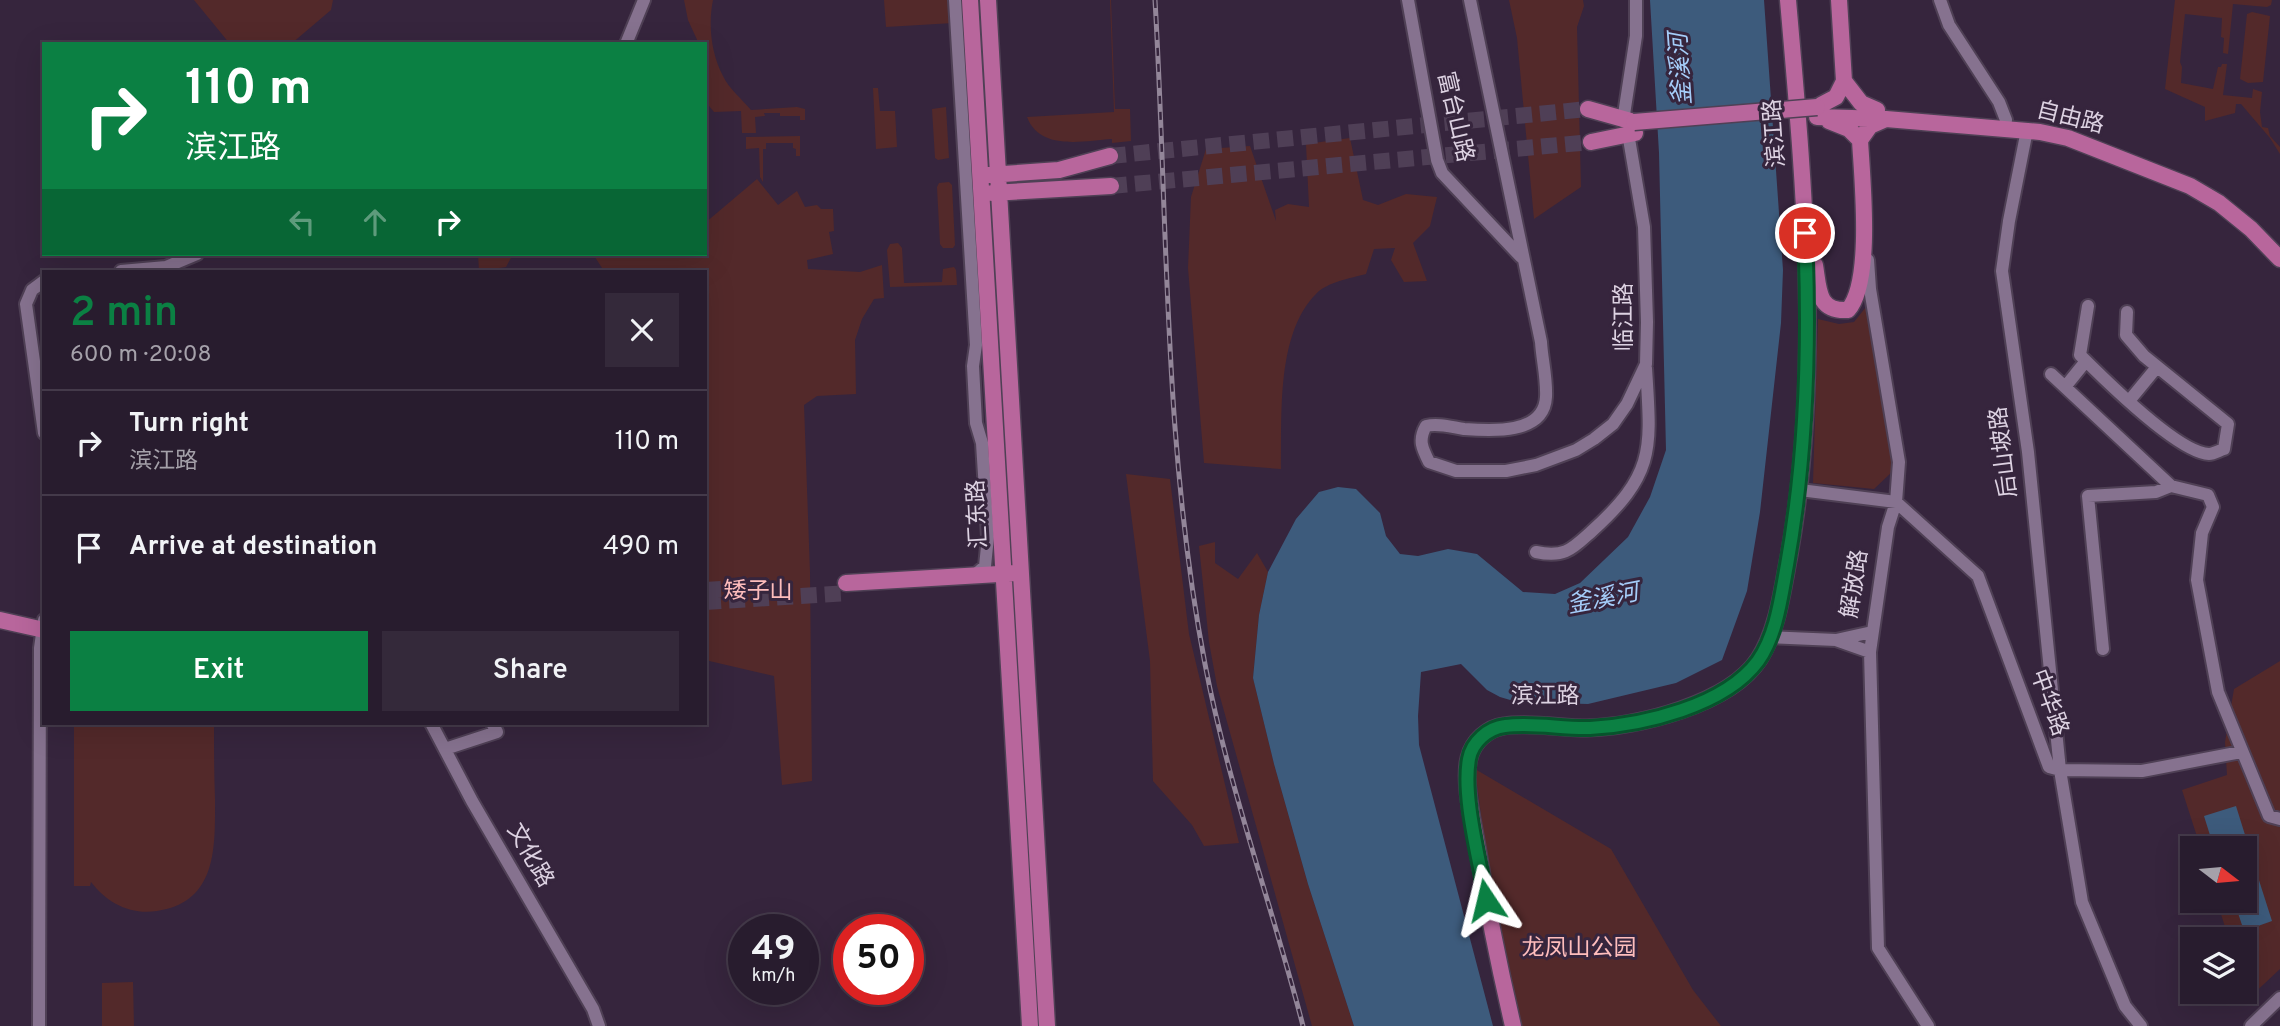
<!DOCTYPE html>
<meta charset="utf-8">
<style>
body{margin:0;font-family:Overpass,"Noto Sans SC",sans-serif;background:#34293a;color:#f1f3f6;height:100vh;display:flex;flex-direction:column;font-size:26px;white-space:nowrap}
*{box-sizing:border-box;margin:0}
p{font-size:23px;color:#a5a1aa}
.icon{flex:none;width:38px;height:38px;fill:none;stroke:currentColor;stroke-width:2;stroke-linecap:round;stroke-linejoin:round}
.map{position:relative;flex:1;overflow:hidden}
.side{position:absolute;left:42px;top:270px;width:665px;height:455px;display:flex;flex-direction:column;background:#281c2e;border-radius:0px;box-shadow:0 7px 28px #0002,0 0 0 2px #443a4a}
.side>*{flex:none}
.top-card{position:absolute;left:42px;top:42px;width:665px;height:214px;border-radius:0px;box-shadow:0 7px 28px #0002,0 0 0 2px #443a4a;background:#0b8043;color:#fff;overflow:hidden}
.needle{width:46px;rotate:106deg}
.fabs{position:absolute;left:2180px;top:836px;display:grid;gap:14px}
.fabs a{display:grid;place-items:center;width:77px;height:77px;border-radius:0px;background:#281c2e;box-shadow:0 7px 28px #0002,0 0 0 2px #443a4a;font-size:35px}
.speed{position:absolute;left:728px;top:914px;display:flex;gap:14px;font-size:35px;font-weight:700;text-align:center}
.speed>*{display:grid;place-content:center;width:91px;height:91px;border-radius:50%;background:#281c2e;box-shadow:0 7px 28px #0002,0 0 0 2px #443a4a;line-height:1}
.speed small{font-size:18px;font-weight:400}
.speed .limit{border:10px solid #d22;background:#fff;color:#111}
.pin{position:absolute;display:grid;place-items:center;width:60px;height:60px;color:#fff;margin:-30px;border:4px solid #fff;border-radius:50%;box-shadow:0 2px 7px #0007}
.me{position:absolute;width:77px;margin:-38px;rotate:350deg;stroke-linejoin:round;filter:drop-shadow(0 0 5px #0008)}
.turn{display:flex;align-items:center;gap:24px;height:147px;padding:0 28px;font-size:32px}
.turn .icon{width:91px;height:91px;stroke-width:2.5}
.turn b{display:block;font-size:49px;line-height:60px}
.lanes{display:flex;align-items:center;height:66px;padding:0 28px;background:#0003;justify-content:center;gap:35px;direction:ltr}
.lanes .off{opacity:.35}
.round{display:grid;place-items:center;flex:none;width:74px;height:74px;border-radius:0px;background:#34293a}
.overview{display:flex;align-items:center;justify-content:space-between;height:119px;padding:0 28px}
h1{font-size:42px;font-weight:600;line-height:52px;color:#0b8043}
.primary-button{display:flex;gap:14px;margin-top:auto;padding:14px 28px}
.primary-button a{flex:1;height:80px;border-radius:0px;background:#0b8043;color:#fff;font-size:28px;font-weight:600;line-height:80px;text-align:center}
.primary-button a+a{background:#34293a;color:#f1f3f6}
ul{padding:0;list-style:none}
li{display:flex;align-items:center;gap:21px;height:105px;padding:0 28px;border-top:2px solid #443a4a}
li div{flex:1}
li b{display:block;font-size:26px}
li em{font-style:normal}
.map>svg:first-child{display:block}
.green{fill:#53292a}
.water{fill:#3d5b7c}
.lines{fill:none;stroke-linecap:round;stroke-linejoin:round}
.major-tunnel{stroke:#4f3f56;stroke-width:16;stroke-dasharray:16 8;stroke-linecap:butt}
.minor-casing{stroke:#4f4055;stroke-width:16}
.major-casing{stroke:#4f4055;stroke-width:19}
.minor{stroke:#86728f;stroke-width:12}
.major{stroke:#b8669c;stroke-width:16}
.rail-casing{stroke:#938699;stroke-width:5}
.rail{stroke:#36253d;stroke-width:2.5;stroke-dasharray:8;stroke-linecap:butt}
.major-bridge-casing{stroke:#4f4055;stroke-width:19;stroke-linecap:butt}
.major-bridge{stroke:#b8669c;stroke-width:16}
.route-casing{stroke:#07532c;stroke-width:18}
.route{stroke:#0b8043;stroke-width:12}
.labels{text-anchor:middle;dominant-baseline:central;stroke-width:6;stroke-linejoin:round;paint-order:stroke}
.street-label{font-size:23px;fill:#ddd2e2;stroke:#36253d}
.park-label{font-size:23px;fill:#febdbc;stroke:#36253d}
.water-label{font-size:24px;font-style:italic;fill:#a5cdf9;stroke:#36253d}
</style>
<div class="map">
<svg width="2280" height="1026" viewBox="0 0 2280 1026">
<rect width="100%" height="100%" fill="#36253d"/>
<path class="green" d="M194 0H333L331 10 291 44H230Z
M684 0H713C708 24 711 54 723 76 729 89 742 99 751 110L797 107 805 109V120H800V116H780V113H764L765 116 755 117 756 133H742L741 111 714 112 705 101V44H699L688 20Z
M884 0H951L953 23 886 27Z
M1110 0H1111L1115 109H1130L1131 141 1112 143V139C1083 141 1040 151 1027 117L1114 112Z
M1509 0H1583L1584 6 1577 27 1581 187 1534 219 1517 38Z
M2175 0H2272L2271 5 2267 7 2233 4 2228 54 2223 53 2224 38 2221 37 2222 18 2185 14 2180 62 2182 67 2181 83 2213 89 2218 67H2221L2222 64H2227L2223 95 2252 98 2253 89 2262 92 2260 112 2262 127 2268 128 2270 136 2280 147V154L2270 138 2241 104H2236L2235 113 2205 121V107L2165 89Z
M2252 12 2270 16 2263 82 2248 83 2240 79 2247 14Z
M873 88H878L880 111H895L897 147 876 149Z
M946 107 949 158 938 160 935 158 932 109Z
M800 136V156H796V149L793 148V143H766V149H763V182L760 177 759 148 746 149V137Z
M1350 138 1363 200 1378 205 1406 194 1437 197 1430 226 1413 243 1427 281 1404 282 1391 260 1395 248 1374 249 1366 274C1351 278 1327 282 1316 294 1276 334 1282 416 1281 469L1204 463 1188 268 1191 197 1206 149 1250 146 1276 221 1275 210 1288 204 1309 207 1306 144Z
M757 179 778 205 797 191 805 207 817 205 821 209H833L834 231 829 232 833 254 807 260 808 269 860 272 882 265 884 298 874 299 862 319 855 340 856 394 817 396 804 405 810 572 812 781 782 785 774 676 705 660V271H604L593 254H705V223Z
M949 182 952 185 955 245 953 248H943L940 244 937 187 939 183Z
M898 243 902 248 904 283 942 282 943 269 954 267 956 270 957 285 890 287 887 250 890 244Z
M478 254H513L506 267 479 271Z
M1866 307 1893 471 1874 489 1813 483 1818 319 1839 324 1854 322Z
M1126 474 1170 479 1189 634 1239 843 1204 846 1192 825 1153 781 1150 661Z
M1215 542V563L1238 579 1257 553 1268 572 1259 615 1253 678 1274 764 1308 884 1354 1026H1312L1217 686 1209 642 1199 546Z
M2280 661V969L2248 999 2245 990V940H2229L2217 901H2245V849H2201L2182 790 2227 775 2225 742 2234 689Z
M74 723H214C214 748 214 773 215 799 215 846 218 902 157 911 130 915 107 903 91 882L90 886H74Z
M1475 769 1611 849 1693 990 1721 1026H1521L1499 953Z
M133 982 134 1026H102V983Z"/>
<path class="water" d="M1650 0H1764L1783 270 1781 323 1760 512 1747 591 1722 660 1676 683 1588 704 1517 702 1500 697 1487 690 1461 664 1421 672 1418 716 1419 745 1493 1026H1354L1308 884 1274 764 1253 678 1259 615 1268 572 1296 519 1319 492 1338 487 1356 489 1380 513 1386 536 1400 554 1418 556 1448 549 1477 554 1523 592 1555 594 1580 583 1628 537 1650 497 1666 450 1659 153Z
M2236 806 2246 838 2214 848 2204 816Z
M2249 849 2272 921 2244 931 2234 901H2245V850Z"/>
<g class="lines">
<path class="major-tunnel" d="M1110 156 1588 109
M1111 186 1591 142
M705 590 774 586
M705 602 847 593"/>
<g class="minor-casing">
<path id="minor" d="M955 0 976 345 973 366 976 423 982 443 988 537 985 566 975 575
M1408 0 1437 160 1442 173 1521 257
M1470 0 1541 342C1542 359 1547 379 1546 397 1544 435 1491 431 1464 429 1451 427 1438 423 1426 426 1418 440 1422 448 1429 462L1456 471H1506L1536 465 1576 450 1594 439 1613 424 1627 404 1646 364 1647 322 1644 227 1628 133
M1940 0 1949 25 1999 102 2006 120
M626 44 644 0
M1623 121 1636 36V0
M2027 130 2009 221 2002 271 2028 452 2060 770 2082 902 2125 1006 2141 1026
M1868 260 1870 289 1899 462 1896 502 1888 527 1870 652 1878 948 1928 1026
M121 271 166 267 197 254
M44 281 32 290 26 304 44 433
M2088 306 2080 355C2103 378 2178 453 2209 454 2214 454 2220 450 2224 449L2228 424 2144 356 2126 335 2127 312
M2051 374 2171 486
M2065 387 2086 361
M2129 401 2157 367
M1800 490 1896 502 1978 576 2049 767 2060 770 2142 771 2241 752
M1536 552C1565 558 1572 549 1592 531 1656 473 1651 449 1646 368
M1769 637 1836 640
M2103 649 2088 496 2156 492 2171 486 2208 495 2213 507 2202 533 2197 580 2218 692 2269 816 2280 819
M1870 652 1836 640 1872 632
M431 723 472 801 593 1009 599 1026
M445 749 497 732 492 723
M39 1026 40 648 44 620
M2251 1026 2280 998"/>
</g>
<g class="major-casing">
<path id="major" d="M970 0 1030 1026
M988 0 1047 1026
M1839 0 1844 81
M1817 107 1836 97 1844 81 1861 103 1877 110
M1588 109 1634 122
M1817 117 1886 119 2040 132 2068 138 2190 186 2219 203 2251 229 2280 259
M1829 121 1849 129 1860 140 1870 126 1886 119
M1591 142 1635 133
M989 175 1059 170 1110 156
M992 193 1111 186
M1815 265C1819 289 1817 312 1848 310 1873 282 1862 178 1860 140
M846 583 1016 573
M0 620 44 630
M1513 1026C1499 966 1487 906 1477 846 1473 822 1463 781 1469 758 1473 741 1488 728 1504 726 1527 722 1563 728 1587 728 1637 727 1730 704 1759 659 1778 629 1782 591 1789 556 1822 372 1804 185 1788 0"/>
</g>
<use href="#minor" class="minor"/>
<use href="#major" class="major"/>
<g class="rail-casing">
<path id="rail" d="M1155 0C1168 221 1163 445 1205 664 1228 786 1272 905 1303 1026"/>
</g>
<use href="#rail" class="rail"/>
<g class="major-bridge-casing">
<path id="major-bridge" d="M1634 122 1817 107"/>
</g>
<use href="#major-bridge" class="major-bridge"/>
</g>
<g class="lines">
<g class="route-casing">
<path id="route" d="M1486 900C1480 860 1462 798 1469 759 1472 742 1488 728 1505 726 1533 722 1562 729 1590 728 1643 725 1725 706 1758 661 1777 634 1781 597 1787 565 1807 454 1810 345 1805 233"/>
</g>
<use href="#route" class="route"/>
</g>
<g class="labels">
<g class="street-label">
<text transform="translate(1454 117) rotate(77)">富台山路</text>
<text transform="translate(2070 119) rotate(14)">自由路</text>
<text transform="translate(1776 133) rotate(-94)">滨江路</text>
<text transform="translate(1625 317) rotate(-90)">临江路</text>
<text transform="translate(2005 452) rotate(-97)">后山坡路</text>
<text transform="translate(979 514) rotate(-93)">汇东路</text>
<text transform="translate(1856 584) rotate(-81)">解放路</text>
<text x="1545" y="697">滨江路</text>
<text transform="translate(2048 703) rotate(70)">中华路</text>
<text transform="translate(529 856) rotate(60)">文化路</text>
</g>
<g class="park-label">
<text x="758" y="592">矮子山</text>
<text x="1579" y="949">龙凤山公园</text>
</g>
<g class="water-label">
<text transform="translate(1682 69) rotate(-94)">釜溪河</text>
<text transform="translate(1603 600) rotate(-11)">釜溪河</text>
</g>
</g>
</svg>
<div class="fabs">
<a><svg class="needle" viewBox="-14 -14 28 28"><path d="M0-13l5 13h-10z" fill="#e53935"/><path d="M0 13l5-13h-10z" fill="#a5a1aa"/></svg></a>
<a><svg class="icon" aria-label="layers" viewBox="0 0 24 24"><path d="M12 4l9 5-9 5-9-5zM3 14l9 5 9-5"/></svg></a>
</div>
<div class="speed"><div>49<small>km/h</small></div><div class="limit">50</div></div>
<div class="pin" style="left:1805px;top:233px;background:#d93025"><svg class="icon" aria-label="arrive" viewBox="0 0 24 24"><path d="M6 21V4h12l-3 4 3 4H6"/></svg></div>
<svg class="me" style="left:1486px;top:900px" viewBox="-20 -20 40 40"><path d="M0-17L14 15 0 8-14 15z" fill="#0b8043" stroke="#fff" stroke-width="4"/></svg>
<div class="top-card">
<div class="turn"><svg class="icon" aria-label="right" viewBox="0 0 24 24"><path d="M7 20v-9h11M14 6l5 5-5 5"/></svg><div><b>110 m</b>滨江路</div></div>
<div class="lanes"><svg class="icon off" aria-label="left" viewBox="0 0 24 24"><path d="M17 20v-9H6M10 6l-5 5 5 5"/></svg><svg class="icon off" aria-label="ahead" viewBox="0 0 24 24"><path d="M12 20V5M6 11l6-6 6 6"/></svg><svg class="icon" aria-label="right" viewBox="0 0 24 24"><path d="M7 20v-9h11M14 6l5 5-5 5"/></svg></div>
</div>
<section class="side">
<div class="overview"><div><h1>2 min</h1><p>600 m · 20:08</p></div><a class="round"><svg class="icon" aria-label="close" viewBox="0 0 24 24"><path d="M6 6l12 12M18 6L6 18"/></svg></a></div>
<ul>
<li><svg class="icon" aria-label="right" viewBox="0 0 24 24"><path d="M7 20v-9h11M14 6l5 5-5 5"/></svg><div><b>Turn right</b><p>滨江路</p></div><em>110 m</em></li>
<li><svg class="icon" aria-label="arrive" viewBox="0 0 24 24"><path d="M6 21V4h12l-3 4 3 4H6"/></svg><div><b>Arrive at destination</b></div><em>490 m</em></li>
</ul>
<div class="primary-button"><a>Exit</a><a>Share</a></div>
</section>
</div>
